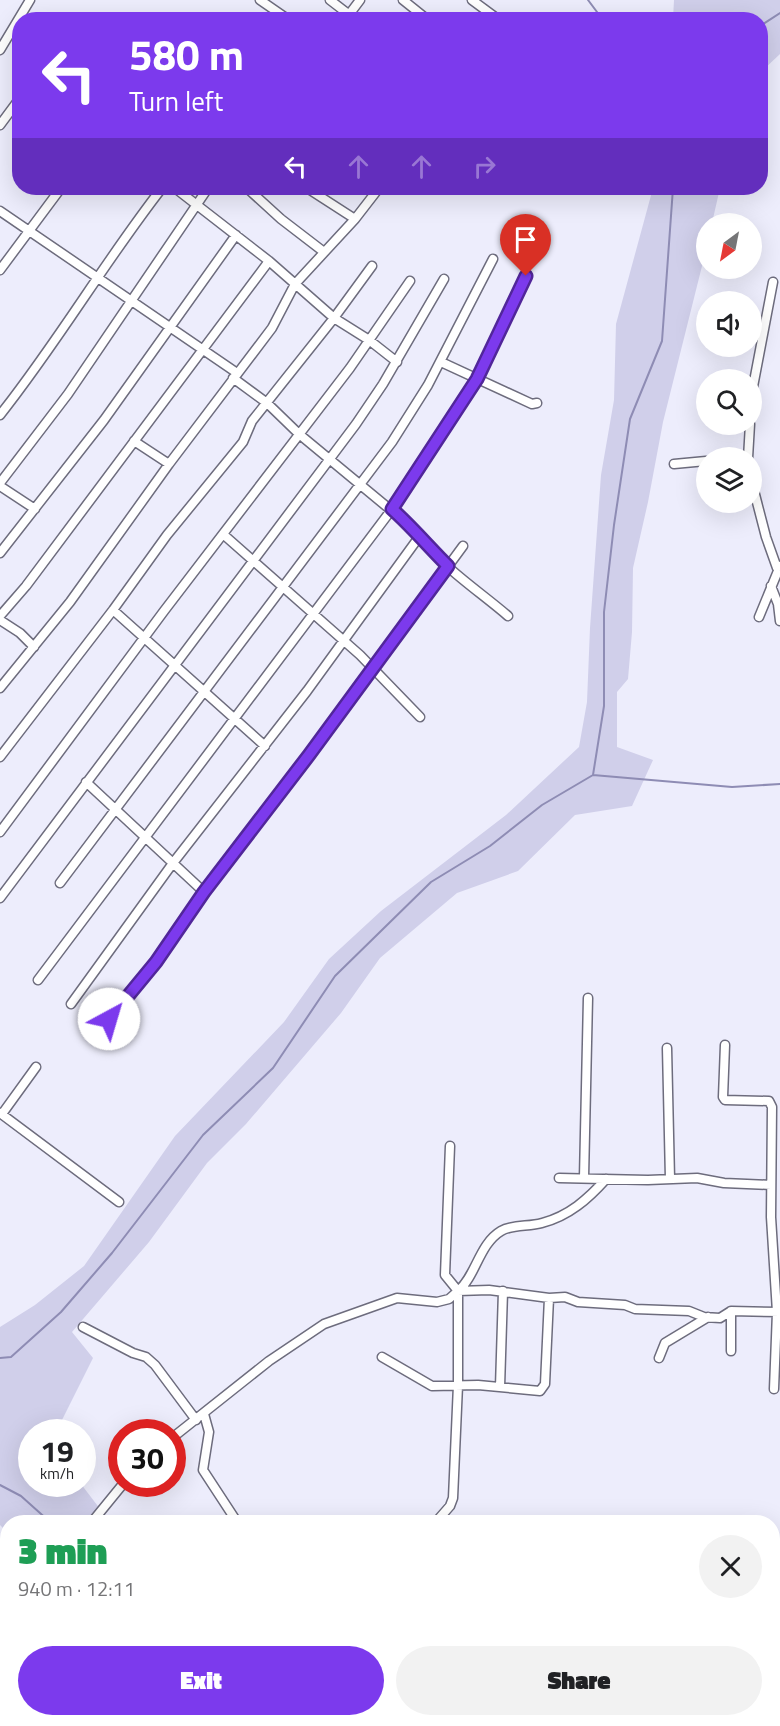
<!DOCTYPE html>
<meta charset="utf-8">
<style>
body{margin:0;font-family:"Titillium Web",sans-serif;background:#f2f2f2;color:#202124;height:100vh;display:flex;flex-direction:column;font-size:22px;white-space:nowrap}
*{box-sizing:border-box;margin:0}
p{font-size:20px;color:#757577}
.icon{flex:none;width:33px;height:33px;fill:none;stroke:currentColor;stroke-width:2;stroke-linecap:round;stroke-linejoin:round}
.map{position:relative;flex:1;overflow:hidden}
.side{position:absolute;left:0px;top:1515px;width:780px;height:212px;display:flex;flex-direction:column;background:#fff;border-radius:24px 24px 0 0;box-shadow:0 6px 24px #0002}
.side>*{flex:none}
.hud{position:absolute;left:12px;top:12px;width:756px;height:183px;border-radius:24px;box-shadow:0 6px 24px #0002;background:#7c3aed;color:#fff;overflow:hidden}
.needle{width:39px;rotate:212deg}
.buttons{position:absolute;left:696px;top:213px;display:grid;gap:12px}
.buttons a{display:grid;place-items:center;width:66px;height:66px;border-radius:50%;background:#fff;box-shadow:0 6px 24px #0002;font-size:30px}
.speed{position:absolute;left:18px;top:1419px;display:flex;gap:12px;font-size:30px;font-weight:700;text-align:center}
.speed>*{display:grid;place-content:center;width:78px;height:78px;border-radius:50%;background:#fff;box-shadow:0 6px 24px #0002;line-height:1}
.speed small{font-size:15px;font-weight:400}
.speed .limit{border:9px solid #d22;background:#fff;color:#111}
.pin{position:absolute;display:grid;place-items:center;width:51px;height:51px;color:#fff;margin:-62px -26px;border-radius:50% 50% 50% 0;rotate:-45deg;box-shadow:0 0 6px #0007}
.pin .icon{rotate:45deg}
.me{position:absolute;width:66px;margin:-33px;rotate:39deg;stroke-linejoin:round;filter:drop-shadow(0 0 4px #0008)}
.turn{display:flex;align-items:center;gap:21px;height:126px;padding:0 18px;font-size:27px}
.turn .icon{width:78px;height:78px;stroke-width:2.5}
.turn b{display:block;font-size:42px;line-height:51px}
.lanes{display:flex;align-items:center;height:57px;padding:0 18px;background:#0003;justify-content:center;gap:30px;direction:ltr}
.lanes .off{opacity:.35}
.round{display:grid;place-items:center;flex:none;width:63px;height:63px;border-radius:32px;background:#f2f2f2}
.overview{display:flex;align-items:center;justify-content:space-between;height:102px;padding:0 18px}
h1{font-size:36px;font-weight:800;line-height:45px;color:#1e9e55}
.cta{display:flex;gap:12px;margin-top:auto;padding:12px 18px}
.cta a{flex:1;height:69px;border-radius:36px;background:#7c3aed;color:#fff;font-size:24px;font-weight:800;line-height:69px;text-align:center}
.cta a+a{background:#f2f2f2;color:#202124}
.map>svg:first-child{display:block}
.green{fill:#d0cfea}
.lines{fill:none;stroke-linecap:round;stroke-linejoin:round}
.stream{stroke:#8e8cb4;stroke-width:2}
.minor-casing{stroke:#6d6c7d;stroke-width:11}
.minor{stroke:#fff;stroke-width:8}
.route-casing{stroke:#51269a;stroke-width:15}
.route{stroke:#7c3aed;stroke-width:10}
</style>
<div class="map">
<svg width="780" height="1726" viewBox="0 0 780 1726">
<rect width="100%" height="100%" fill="#ededfc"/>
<path class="green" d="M674 0H780V54L761 72 760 20 673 19Z
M653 188H720L712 223 706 224V250L663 422 648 502 633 568 632 632 628 679 617 692V747L653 760 632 806 575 815 518 871 457 893 380 958 341 1013 246 1124 207 1163 149 1242 72 1332 93 1358 56 1432H32V1484H81L110 1522H8L7 1532 0 1525V1327L35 1305 84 1266 175 1136 284 1022 329 959 381 911 506 815 579 747 587 702 590 628 601 475 614 400 616 324Z"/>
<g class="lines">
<path class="stream" d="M588 0 603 20
M760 26 780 13
M593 775 732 787 780 784
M0 1358 11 1357 61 1312 112 1253 203 1135 273 1068 335 976 431 882 490 846 542 805 593 775 604 706V612L614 525 630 419 662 341 673 188
M0 1485 21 1496 50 1522
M542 1719 571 1726"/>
<g class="minor-casing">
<path id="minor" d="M260 0 289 20
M330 0 356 20
M403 0 428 20
M472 0 499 20
M211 18 213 20
M345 20 360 0
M0 50 30 0
M0 125 20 98
M175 188 269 261 334 318 369 340 397 362
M247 188 281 219 324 252
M307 188 355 219
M0 211 237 373
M0 270 61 188
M441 362 532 404 537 403
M233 378 267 403 299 434 415 530C437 564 478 590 508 616
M752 392 773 282
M0 415C58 342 105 261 162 188
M134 441 169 464
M748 458 750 424
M674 464 706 461
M0 483 68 394 208 188
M752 483 766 537 777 568
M0 486 35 509
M224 535 360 655 420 717
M0 553 104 420 236 235
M771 586 778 604 780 621
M113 610 265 746
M0 616 26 586 269 261
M759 617 780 566
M0 620 20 633 34 647
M0 688 70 602 169 464 272 328 295 284 355 219 379 188
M0 757 113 610 167 535 243 442 252 421 334 318 372 266
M86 782 204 892
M0 832 164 611 350 368 410 281
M60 883 392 442 428 385 493 259
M0 898 356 424 383 384 444 279
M38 980 392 509 477 379 526 276
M71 1004 173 863 307 691 419 537
M109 1019 156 962 204 892 333 723 463 546
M725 1045 723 1097 725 1100 769 1101 772 1107 771 1217 777 1312 774 1389
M667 1048 670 1179
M0 1113 119 1202
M2 1114 36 1067
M559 1178 648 1180 697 1178 724 1183 771 1185
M584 1178 588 998
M458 1291C476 1276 479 1244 501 1231 513 1224 529 1227 542 1223 569 1216 588 1199 606 1179
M83 1327 133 1353 146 1357 155 1365 196 1420
M731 1351V1311
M382 1357 432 1386 478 1385 540 1391 545 1384 549 1298
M659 1358 665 1343 708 1317
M500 1387 503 1291
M204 1414 209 1432 203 1470 237 1522
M172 1438 269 1361 324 1324 397 1298 437 1302 449 1299 458 1291 489 1290 549 1298 565 1297 578 1302 625 1305 635 1309 689 1311 704 1317 720 1318 731 1311 780 1312
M92 1522 123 1484
M436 1522 450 1506 453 1498 458 1385V1291L445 1275 450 1146
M0 1561 8 1569
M0 1685 8 1689
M57 1719 69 1726
M238 1719 254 1726
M332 1719C345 1723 356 1720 368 1726
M656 1719 666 1724
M292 1726 317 1719"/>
</g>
<use href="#minor" class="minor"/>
</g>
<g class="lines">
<g class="route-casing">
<path id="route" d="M109 1019 156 962 204 892 309 755 448 566C429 547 412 527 392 509L477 379 526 276"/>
</g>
<use href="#route" class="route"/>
</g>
</svg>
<div class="buttons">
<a><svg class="needle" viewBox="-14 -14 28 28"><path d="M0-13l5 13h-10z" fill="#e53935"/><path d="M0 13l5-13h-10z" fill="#757577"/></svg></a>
<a><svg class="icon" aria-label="sound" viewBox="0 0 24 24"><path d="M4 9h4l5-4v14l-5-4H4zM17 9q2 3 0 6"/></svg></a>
<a><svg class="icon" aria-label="search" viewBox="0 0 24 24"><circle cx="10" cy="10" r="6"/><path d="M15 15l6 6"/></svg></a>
<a><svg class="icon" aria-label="layers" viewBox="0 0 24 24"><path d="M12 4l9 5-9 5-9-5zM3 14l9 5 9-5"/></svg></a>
</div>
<div class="speed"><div>19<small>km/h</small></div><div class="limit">30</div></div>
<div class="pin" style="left:526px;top:276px;background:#d93025"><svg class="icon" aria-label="arrive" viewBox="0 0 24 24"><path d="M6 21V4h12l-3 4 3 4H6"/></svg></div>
<svg class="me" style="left:109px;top:1019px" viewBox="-20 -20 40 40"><circle r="19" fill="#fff"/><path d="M0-13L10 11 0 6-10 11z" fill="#7c3aed"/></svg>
<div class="hud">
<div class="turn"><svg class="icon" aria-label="left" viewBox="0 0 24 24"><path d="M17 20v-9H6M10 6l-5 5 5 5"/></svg><div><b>580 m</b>Turn left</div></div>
<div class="lanes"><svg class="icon" aria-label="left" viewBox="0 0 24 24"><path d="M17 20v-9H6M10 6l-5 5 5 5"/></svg><svg class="icon off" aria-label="ahead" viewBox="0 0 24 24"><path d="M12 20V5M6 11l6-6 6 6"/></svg><svg class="icon off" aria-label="ahead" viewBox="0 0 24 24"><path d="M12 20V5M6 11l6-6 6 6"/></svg><svg class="icon off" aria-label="right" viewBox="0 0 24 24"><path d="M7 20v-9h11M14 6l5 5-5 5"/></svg></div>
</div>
<section class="side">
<div class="overview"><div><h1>3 min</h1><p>940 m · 12:11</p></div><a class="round"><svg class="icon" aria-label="close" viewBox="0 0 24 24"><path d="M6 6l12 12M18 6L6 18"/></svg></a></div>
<div class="cta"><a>Exit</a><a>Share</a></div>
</section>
</div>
